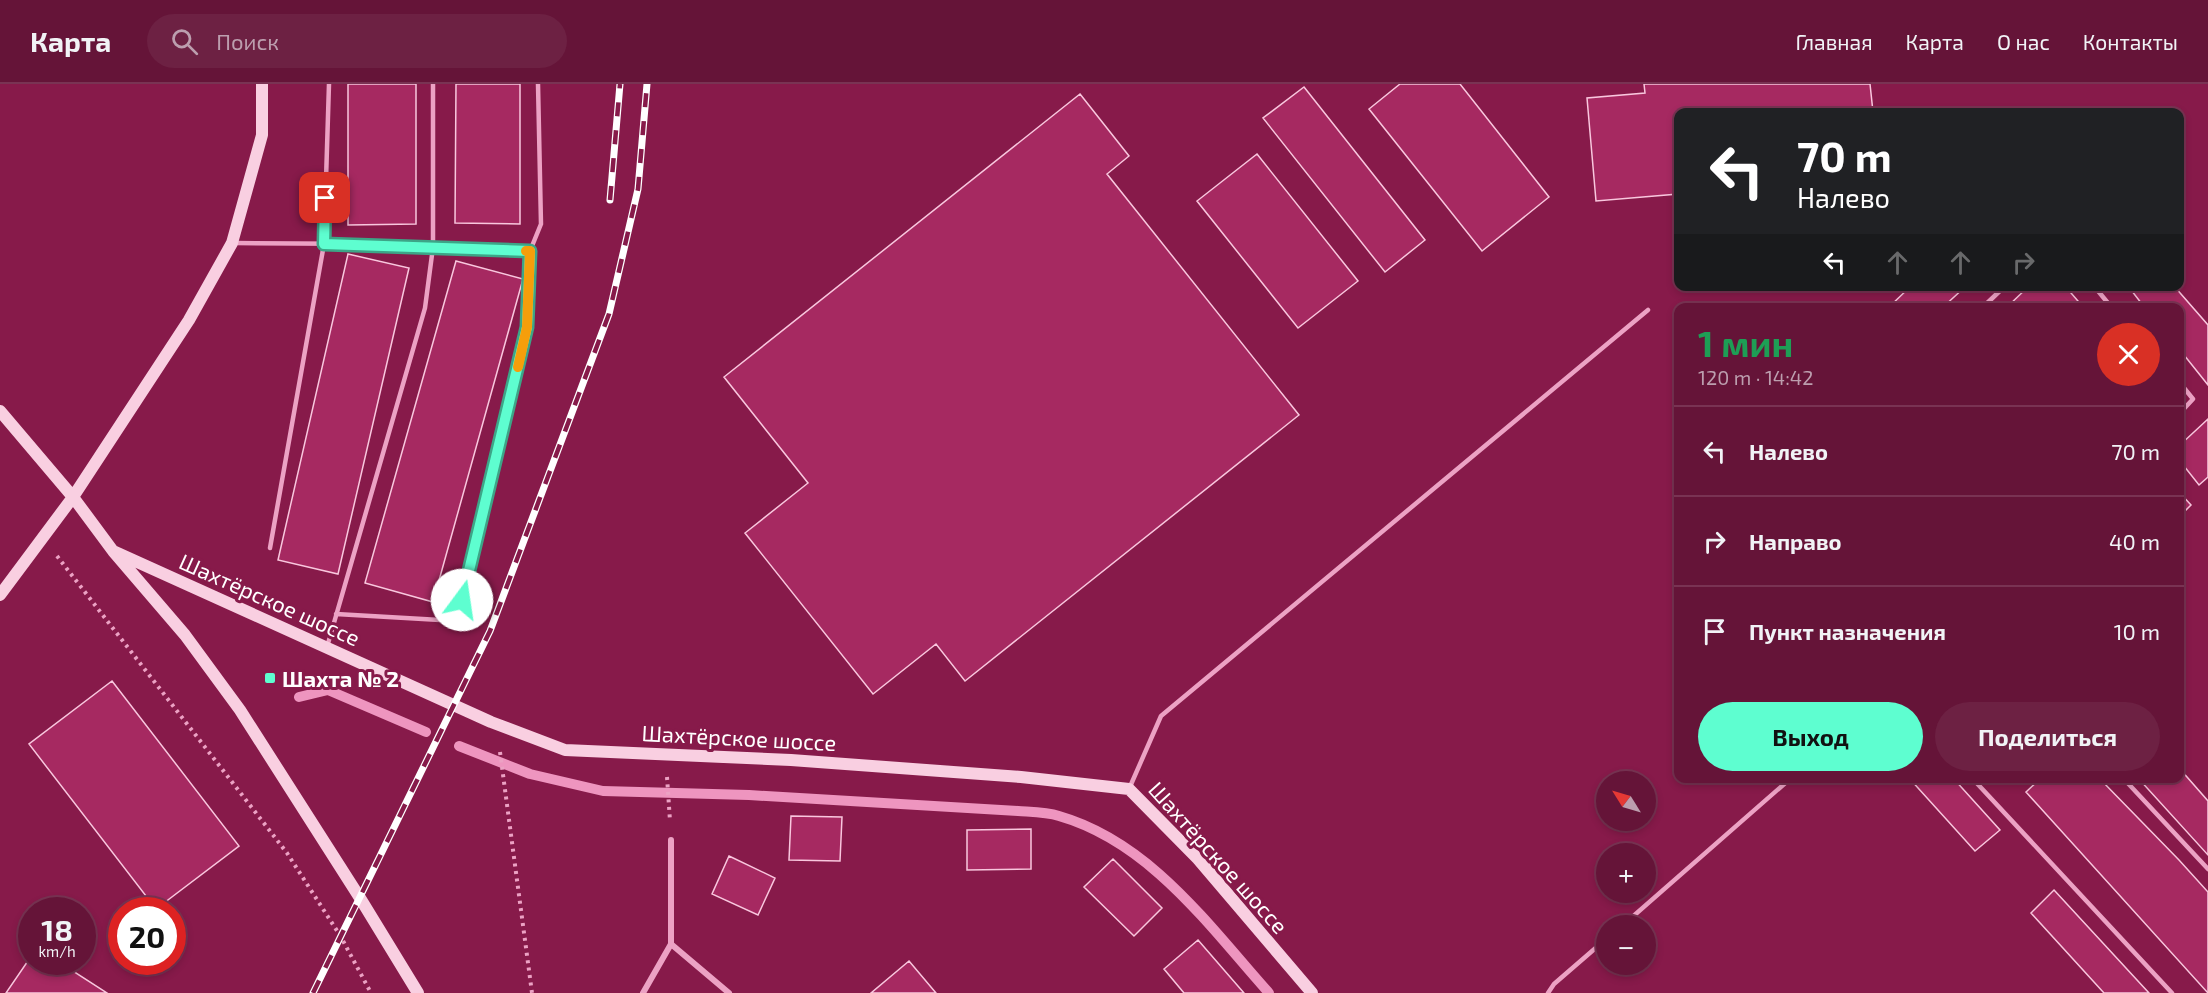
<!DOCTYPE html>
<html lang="ru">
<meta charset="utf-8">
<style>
body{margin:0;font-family:"Exo 2",sans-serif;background:#6d2143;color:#f1f3f6;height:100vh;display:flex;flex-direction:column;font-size:22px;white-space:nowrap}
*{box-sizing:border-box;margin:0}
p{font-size:20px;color:#bc9eae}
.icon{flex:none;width:33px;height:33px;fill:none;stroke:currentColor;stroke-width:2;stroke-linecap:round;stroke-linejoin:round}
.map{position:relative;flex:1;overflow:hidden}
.sheet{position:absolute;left:1674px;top:219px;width:510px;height:480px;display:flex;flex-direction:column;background:#651438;border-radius:12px;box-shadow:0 3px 9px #0003,0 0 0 2px #793353}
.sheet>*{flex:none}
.guide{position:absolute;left:1674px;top:24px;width:510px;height:183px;border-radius:12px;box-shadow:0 3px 9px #0003,0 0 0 2px #793353;background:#202124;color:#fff;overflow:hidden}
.needle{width:39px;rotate:307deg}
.tools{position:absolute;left:1596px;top:687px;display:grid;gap:12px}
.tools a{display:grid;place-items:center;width:60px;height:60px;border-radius:50%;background:#651438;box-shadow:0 3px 9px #0003,0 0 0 2px #793353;font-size:30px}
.speed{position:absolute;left:18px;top:813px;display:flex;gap:12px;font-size:30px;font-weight:700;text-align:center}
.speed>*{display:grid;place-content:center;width:78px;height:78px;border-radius:50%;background:#651438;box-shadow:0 3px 9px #0003,0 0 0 2px #793353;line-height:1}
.speed small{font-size:15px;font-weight:400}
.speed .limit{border:9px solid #d22;background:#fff;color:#111}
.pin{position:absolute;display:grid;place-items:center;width:51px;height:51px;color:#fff;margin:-26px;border-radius:12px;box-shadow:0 3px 9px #0006}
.me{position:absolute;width:66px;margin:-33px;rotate:14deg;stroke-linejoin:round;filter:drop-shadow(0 0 4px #0008)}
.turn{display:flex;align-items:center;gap:21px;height:126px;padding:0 24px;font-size:27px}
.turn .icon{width:78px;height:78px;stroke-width:2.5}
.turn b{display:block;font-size:42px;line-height:51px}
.lanes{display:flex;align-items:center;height:57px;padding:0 24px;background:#0003;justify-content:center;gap:30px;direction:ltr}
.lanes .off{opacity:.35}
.round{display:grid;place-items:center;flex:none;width:63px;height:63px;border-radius:32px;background:#6d2143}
.summary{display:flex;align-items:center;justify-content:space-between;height:102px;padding:0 24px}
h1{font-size:36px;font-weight:700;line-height:45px;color:#1e9e55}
.cta{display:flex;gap:12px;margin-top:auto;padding:12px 24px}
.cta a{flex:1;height:69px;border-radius:36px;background:#5efed0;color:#111;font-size:24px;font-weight:700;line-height:69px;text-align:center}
.cta a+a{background:#6d2143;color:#f1f3f6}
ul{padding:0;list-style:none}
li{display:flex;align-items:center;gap:18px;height:90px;padding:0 24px;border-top:2px solid #793353}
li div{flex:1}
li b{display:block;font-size:22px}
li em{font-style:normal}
header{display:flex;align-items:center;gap:36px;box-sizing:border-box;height:84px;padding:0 30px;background:#651438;border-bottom:2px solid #793353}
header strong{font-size:28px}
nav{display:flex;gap:33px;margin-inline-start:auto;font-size:21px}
.search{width:420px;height:54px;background:#6d2143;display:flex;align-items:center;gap:15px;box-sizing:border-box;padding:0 21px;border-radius:33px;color:#bc9eae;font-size:22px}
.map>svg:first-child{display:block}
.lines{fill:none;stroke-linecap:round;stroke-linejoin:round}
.stream{stroke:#ee95bf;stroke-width:10}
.building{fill:#a62961;stroke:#f9c7de;stroke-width:1.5}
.path{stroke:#eca2c4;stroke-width:4;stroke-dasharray:3 4.5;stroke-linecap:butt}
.lane{stroke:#eca2c4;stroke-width:4.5}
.street{stroke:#eca2c4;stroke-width:6}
.secondary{stroke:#f9cfe1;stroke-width:12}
.rail-casing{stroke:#fff;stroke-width:7}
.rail{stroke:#871a4a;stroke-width:4.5;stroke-dasharray:14;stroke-linecap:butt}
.route-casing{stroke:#3da587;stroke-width:15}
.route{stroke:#5efed0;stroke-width:10}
.slow{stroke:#f59e0b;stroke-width:10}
.poi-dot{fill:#5efed0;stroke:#871a4a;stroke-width:2}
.labels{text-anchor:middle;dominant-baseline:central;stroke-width:6;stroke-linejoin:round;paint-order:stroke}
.street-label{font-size:22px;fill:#fff;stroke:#871a4a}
.poi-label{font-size:22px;font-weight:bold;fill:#fff;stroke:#871a4a;text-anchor:start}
</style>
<header>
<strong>Карта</strong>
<div class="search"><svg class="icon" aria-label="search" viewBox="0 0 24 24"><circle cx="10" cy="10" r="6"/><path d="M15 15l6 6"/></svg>Поиск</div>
<nav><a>Главная</a><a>Карта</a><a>О нас</a><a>Контакты</a></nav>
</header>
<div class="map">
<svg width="2208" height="909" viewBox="0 0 2208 909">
<rect width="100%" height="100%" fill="#871a4a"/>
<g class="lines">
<path class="stream" d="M299 613 328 606 426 648
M459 662 530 690 603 707 749 711 1018 727C1031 728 1046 728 1059 732 1150 758 1209 842 1269 909"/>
</g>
<path class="building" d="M348 0H416V140L348 141Z
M456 0H520V140L455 139Z
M1400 0H1460L1549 113 1482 167 1369 25Z
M1644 0H1870L1873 28H1678V110L1596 117 1587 14 1645 9Z
M1304 3 1425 156 1385 188 1263 34Z
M1080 10 1129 72 1107 90 1299 331 965 597 936 560 873 610 745 449 808 399 724 293Z
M1257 70 1358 197 1298 244 1197 117Z
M348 170 409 184 338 490 278 476Z
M456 177 523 195 433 518 365 499Z
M1911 202H1966L1942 224H1888Z
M2029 202H2065L2084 224H2006Z
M2128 202H2174L2208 241V301L2180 266V224H2145Z
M2208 335V393L2199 401 2180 377V361Z
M2180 409 2191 421 2180 432Z
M112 597 239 762 156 825 29 660Z
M2180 685 2208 717V771L2138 694H2180Z
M1909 694H1953L2000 746 1975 767Z
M2041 694H2099L2179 776 2208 808V909L2026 708Z
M791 732 842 733 840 777 789 776Z
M1031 745V785L967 786V746Z
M729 772 775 794 758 831 712 810Z
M1113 775 1162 824 1134 852 1084 803Z
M2054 806 2149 909H2104L2031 829Z
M1198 856 1244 909H1184L1164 885Z
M32 871V878H59L107 909H6Z
M909 877 936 909H871Z"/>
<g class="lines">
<path class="path" d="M57 472 287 769 341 853 371 909
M500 668 532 909
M667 693 670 737"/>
<path class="lane" d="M235 159 380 160 530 167 541 140 538 0
M2094 202 2112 224
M1982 224 2005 202
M2180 299 2193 315 2180 329
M270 464 324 160 329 0
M336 530 440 536 462 516 527 243 530 167
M327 563 425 224 433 163V0
M1972 694 2172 909
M2123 694 2208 785
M1129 705 1161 632 1648 226
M1622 842 1791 694
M1548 909 1554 900 1606 855"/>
<path class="street" d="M671 860 729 909
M643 909 671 860V756"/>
<path class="secondary" d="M0 327 73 413 113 467 185 551 240 626 360 814 418 909
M113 467 491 638 565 666 791 676 1021 693 1129 705 1198 775 1312 909
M0 511 73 413 189 236 232 159 262 51V0"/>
<g class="rail-casing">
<path id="rail" d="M610 116 620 0
M313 909 490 547 609 230 638 105 647 0"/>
</g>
<use href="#rail" class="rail"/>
</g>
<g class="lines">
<g class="route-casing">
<path id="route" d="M325 114 324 160 530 167 527 243 462 516"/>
</g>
<use href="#route" class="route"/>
<path class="slow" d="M518 283 527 243 530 167H526"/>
</g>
<rect class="poi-dot" x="264" y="588" width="12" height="12" rx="3"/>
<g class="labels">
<g class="street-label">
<text transform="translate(270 515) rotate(24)">Шахтёрское шоссе</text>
<text transform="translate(739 653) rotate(3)">Шахтёрское шоссе</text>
<text transform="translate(1219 773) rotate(48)">Шахтёрское шоссе</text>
</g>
<g class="poi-label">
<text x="282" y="594">Шахта № 2</text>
</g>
</g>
</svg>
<div class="tools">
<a><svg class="needle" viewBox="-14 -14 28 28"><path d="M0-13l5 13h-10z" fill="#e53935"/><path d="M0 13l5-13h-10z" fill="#bc9eae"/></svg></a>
<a>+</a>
<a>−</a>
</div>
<div class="speed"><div>18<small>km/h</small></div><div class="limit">20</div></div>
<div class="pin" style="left:325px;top:114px;background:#d93025"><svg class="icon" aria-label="arrive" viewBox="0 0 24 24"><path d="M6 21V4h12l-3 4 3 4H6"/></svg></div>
<svg class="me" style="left:462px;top:516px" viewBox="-20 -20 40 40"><circle r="19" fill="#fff"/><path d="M0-13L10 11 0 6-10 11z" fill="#5efed0"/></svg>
<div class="guide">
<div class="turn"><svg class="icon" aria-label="left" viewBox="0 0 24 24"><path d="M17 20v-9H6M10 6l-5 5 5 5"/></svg><div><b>70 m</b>Налево</div></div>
<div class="lanes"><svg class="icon" aria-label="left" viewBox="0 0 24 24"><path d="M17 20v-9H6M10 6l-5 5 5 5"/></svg><svg class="icon off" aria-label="ahead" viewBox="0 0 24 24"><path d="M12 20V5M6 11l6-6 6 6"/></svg><svg class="icon off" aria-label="ahead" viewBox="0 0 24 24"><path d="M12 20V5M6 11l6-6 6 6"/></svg><svg class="icon off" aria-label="right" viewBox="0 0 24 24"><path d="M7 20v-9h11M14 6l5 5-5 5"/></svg></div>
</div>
<section class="sheet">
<div class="summary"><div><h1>1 мин</h1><p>120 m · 14:42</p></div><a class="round" style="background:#d93025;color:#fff"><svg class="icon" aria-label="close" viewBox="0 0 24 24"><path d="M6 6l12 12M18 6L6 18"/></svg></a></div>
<ul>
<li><svg class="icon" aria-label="left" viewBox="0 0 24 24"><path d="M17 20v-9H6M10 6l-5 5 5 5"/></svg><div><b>Налево</b></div><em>70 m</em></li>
<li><svg class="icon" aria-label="right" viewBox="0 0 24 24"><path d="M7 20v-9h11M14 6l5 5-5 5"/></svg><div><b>Направо</b></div><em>40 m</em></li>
<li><svg class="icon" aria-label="arrive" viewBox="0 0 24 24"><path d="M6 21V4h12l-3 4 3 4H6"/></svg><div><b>Пункт назначения</b></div><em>10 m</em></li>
</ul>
<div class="cta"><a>Выход</a><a>Поделиться</a></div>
</section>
</div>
